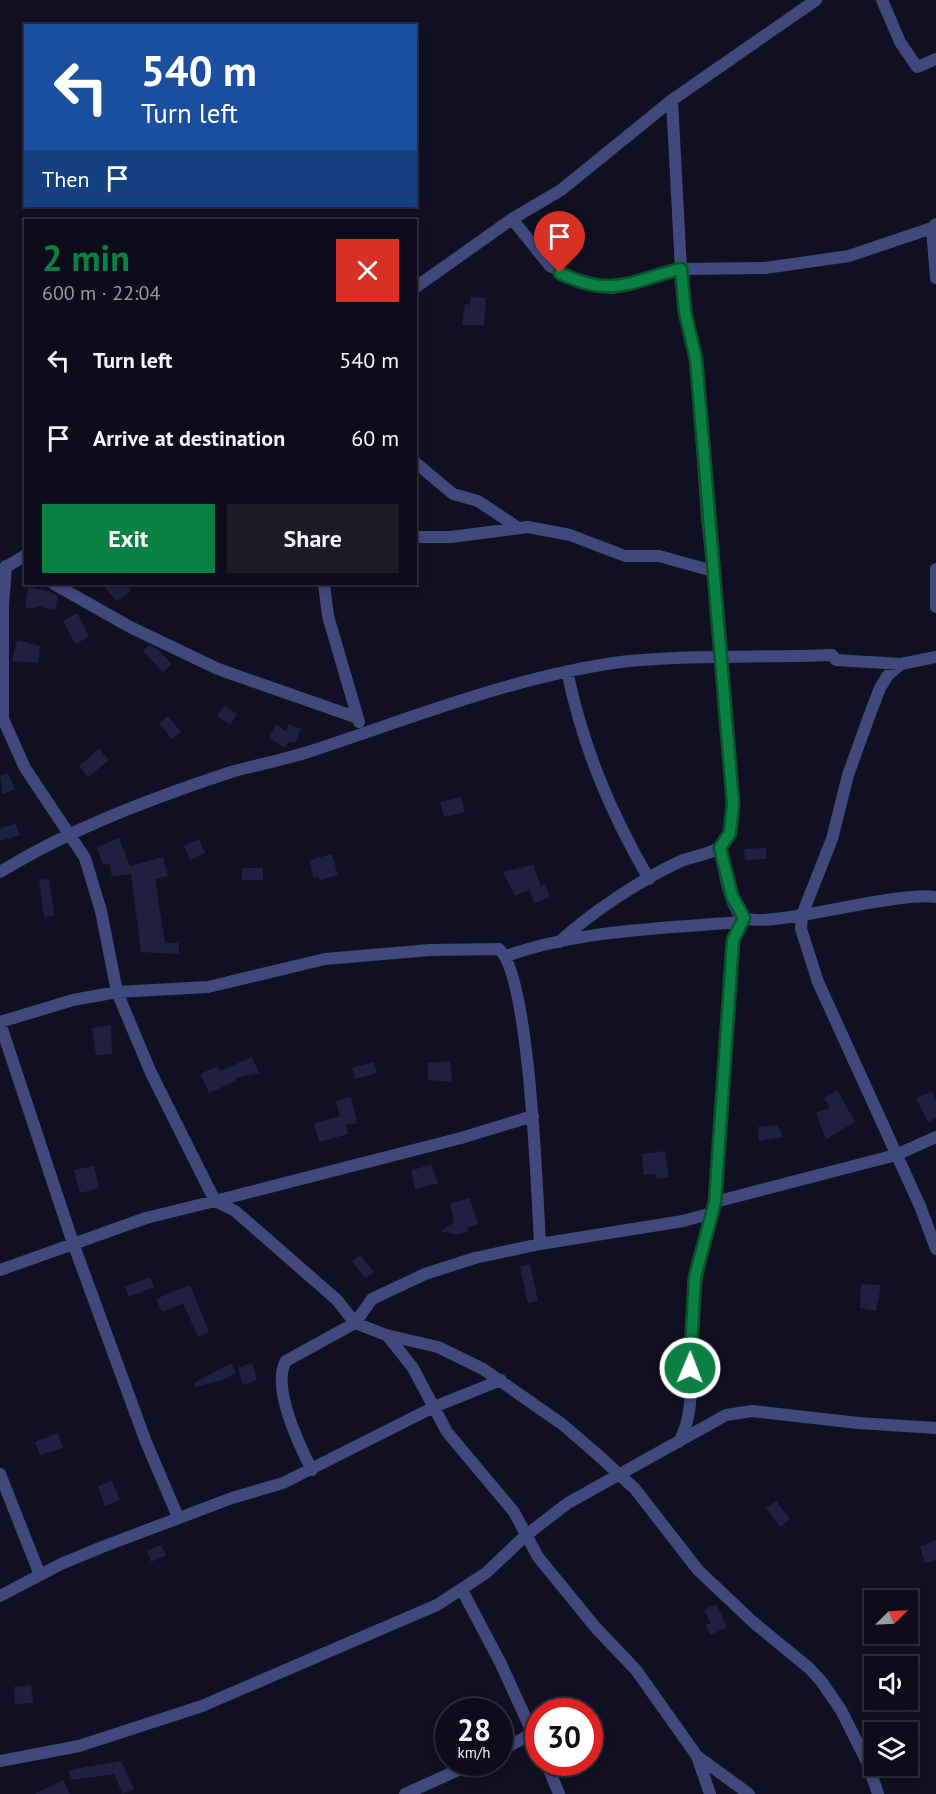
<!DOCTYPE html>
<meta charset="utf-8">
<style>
body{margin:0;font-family:"PT Sans",sans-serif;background:#1b1a27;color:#f1f3f6;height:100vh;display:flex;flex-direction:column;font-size:22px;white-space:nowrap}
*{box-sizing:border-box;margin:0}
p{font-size:20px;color:#9a9ba2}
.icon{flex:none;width:33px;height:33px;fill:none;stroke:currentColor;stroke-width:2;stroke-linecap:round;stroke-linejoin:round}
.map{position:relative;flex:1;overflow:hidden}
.panel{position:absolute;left:24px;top:219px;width:393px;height:366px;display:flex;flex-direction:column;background:#0d0c1a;border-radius:0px;box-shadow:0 3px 9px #0003,0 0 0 2px #2d2c39}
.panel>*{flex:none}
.guide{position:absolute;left:24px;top:24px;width:393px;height:183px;border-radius:0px;box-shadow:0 3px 9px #0003,0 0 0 2px #2d2c39;background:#1a4fa0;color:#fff;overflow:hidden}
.needle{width:39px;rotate:66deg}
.buttons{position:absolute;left:864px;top:1590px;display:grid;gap:12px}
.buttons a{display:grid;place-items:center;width:54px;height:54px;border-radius:0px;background:#0d0c1a;box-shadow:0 3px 9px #0003,0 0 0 2px #2d2c39;font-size:30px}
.speed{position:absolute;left:435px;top:1698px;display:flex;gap:12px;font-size:30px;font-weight:700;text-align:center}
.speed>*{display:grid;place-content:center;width:78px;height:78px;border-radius:50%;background:#0d0c1a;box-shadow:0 3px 9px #0003,0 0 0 2px #2d2c39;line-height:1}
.speed small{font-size:15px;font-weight:400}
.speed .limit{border:9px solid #d22;background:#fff;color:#111}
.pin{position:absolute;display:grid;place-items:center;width:51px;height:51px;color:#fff;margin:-62px -26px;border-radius:50% 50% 50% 0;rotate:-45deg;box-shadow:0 0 6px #0007}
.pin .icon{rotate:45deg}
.me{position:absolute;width:66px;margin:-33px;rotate:1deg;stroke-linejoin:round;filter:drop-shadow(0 0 4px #0008)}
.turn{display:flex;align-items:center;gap:21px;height:126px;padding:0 18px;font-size:27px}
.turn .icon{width:78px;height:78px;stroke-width:2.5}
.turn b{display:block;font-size:42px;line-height:51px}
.then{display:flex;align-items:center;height:57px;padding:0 18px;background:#0003;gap:12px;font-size:22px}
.round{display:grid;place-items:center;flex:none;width:63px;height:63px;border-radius:0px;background:#1b1a27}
.overview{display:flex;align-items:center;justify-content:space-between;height:102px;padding:0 18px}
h1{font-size:36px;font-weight:600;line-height:45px;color:#0b8043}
.primary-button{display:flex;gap:12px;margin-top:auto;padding:12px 18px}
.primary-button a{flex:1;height:69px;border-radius:0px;background:#0b8043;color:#fff;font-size:24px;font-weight:600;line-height:69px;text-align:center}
.primary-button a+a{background:#1b1a27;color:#f1f3f6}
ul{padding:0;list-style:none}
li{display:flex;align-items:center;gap:18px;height:78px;padding:0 18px}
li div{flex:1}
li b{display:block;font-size:22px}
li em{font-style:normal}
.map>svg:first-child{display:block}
.building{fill:#201f41}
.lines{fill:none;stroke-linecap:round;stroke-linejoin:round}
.street{stroke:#41487b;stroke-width:12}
.route-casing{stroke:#07532c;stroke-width:15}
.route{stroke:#0b8043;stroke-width:10}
</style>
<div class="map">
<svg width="936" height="1794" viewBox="0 0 936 1794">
<rect width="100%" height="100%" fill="#111022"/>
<path class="building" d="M470 297 486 298 484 325H462L465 304 470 305Z
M103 584H126L131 591 116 601Z
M28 587 49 591 58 596 55 610 36 606V609L25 607Z
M77 613 89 637 75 644 63 621Z
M17 640 40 646 38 663 12 661Z
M149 645 157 649 172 664 163 672 143 651Z
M224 706 237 714 230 725 217 716Z
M168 716 181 732 172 739 159 723Z
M289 724 301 729 295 743 289 741 285 748 269 738 276 725 286 731Z
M99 749 109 760 88 777 79 766Z
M8 773 15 789 3 794 0 776Z
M461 797 465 812 444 817 440 802Z
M15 823 20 835 0 841V829Z
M119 838 130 866 163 857 168 876 155 879 165 943H179V954L141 952 131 874 112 877 109 863 103 865 97 847Z
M199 839 205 853 190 860 184 846Z
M766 848V859L745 860 744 849Z
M332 854 338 875 320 880 319 877 313 878 310 860Z
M533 865 541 886 545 884 550 897 534 903 529 890 515 896 503 872Z
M242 868H263V880H242Z
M49 879 54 915 44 917 39 880Z
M111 1025 112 1054 96 1055 92 1028Z
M252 1057 259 1073 236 1078V1081L209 1093 200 1074 218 1066 220 1071Z
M450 1061 452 1082 428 1080V1063Z
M374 1062 377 1073 355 1079 352 1068Z
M837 1090 855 1122 826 1139 816 1113 830 1108 824 1098Z
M932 1091 936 1100V1118L928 1122 916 1098Z
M351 1097 357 1123 346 1125 348 1134 319 1142 314 1123 340 1116 336 1101Z
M777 1125 783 1137 759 1141 758 1127Z
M665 1151 669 1177 656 1179 655 1174 644 1175 642 1154Z
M431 1164 438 1183 415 1189 411 1171Z
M94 1166 99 1188 80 1193 74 1170Z
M470 1198 478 1224 467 1228 468 1232 457 1235 441 1231 454 1222 450 1203Z
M360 1255 374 1272 365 1278 352 1261Z
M530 1264 538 1301 528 1303 520 1267Z
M150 1277 154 1287 129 1297 125 1287Z
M861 1284 881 1285 876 1311 860 1308Z
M190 1285 209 1332 198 1337 183 1303 162 1312 156 1299Z
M231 1363 236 1373 222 1380 196 1387 194 1383Z
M252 1363 257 1380 243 1385 238 1368Z
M58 1433 63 1448 40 1455 35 1442Z
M112 1481 120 1500 105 1506 98 1486Z
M776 1501 790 1519 780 1527 766 1508Z
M936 1540V1560L925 1563 920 1547Z
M161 1545 166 1555 151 1562 147 1551Z
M716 1604 727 1627 710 1635 706 1625 711 1623 704 1610Z
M31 1685 33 1703 15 1704 14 1687Z
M121 1761 134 1789 123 1794 114 1774 71 1780 69 1770Z
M63 1780 70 1794H35Z"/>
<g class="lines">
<path class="street" d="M882 0 900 42 917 67 936 59
M512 219 550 266 582 283 612 288 681 269 765 268 849 256 932 228 936 224
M932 228 936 278
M416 287 512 219 561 190 672 100 816 0
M416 463 453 494 478 501 517 527
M416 537H451L528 527 570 535 625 556H659L713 571
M6 566 3 605V719L25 768 85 858 101 911 117 992 151 1073 215 1201 461 1138 533 1116
M936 569V607
M1 570 26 555
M54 584 130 627 218 669 358 718
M324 584 328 616 359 722
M901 664 888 675 880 688 870 714 848 775 832 839 802 915 801 929 818 982 920 1206 936 1249
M567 671C583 747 610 812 649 879
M720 848C723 864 729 908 743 917 763 931 897 890 936 897
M0 872C70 829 150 799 228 773 255 765 284 760 311 751 415 717 520 674 629 661 696 654 765 658 832 655L836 660 901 664 936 657
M559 942C592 912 640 880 681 861 692 856 710 855 720 847 728 840 731 829 733 819L722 656 707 517 696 359 685 312 681 269 672 100
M506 956C579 930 665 928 741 922
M0 1022 73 1000 117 992 208 987 325 959 430 950 499 949C530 976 537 1193 540 1244
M0 1023 73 1243 146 1442 178 1517
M715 1202 896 1155 936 1137
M0 1270 146 1218 215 1201 235 1211 337 1300 355 1323 386 1335 438 1347 483 1369 562 1424 598 1455 635 1489 698 1570 753 1622 809 1668 821 1681 841 1710 868 1764 878 1794
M387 1335 413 1368 447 1432 514 1512 538 1557 596 1628 636 1670 697 1756 749 1794
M679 1442C697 1409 688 1375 691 1339 694 1296 698 1253 712 1213
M312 1470C299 1445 271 1386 286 1361L355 1323 372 1299 425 1274 475 1258 540 1244 683 1221 712 1213 715 1202 733 940 744 918
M0 1474 40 1575
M462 1590 501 1664 538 1745
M0 1596 61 1564 102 1547 232 1498 283 1483 434 1407 501 1380
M500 1751 533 1733
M697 1756 710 1794
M0 1761 79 1746 202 1706 437 1605 486 1573 525 1536 568 1503 726 1415 752 1411 858 1423 936 1428
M546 1762 559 1794
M405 1794 476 1762"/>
</g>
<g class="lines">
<g class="route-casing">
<path id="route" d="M560 273C613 299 630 281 681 269L685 312 696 359 733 803 730 833 720 848 732 896 744 918 733 940 715 1202 695 1277 690 1368"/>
</g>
<use href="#route" class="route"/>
</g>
</svg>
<div class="buttons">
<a><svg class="needle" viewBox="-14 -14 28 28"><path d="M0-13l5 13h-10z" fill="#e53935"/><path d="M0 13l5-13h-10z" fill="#9a9ba2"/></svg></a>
<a><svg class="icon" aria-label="sound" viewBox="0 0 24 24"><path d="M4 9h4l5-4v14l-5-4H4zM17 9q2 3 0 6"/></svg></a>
<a><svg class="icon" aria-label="layers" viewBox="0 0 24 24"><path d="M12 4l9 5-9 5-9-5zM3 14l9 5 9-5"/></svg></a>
</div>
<div class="speed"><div>28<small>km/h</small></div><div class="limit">30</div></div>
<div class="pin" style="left:560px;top:273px;background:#d93025"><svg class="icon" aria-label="arrive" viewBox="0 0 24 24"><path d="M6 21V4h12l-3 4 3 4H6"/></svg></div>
<svg class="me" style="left:690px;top:1368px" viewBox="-20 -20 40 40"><circle r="17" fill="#0b8043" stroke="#fff" stroke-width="3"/><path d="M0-11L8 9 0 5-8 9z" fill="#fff"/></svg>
<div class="guide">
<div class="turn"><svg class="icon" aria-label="left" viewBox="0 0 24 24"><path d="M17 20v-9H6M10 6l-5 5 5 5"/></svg><div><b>540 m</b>Turn left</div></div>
<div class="then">Then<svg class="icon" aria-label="arrive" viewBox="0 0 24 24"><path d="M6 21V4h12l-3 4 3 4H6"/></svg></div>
</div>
<section class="panel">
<div class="overview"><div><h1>2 min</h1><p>600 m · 22:04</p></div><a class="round" style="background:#d93025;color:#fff"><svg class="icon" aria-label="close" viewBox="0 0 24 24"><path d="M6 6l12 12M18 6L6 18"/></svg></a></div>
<ul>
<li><svg class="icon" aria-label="left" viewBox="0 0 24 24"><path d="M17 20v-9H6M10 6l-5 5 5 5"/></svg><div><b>Turn left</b></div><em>540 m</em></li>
<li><svg class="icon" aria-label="arrive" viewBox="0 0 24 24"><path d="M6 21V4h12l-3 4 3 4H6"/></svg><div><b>Arrive at destination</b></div><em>60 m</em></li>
</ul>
<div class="primary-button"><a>Exit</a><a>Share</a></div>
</section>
</div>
